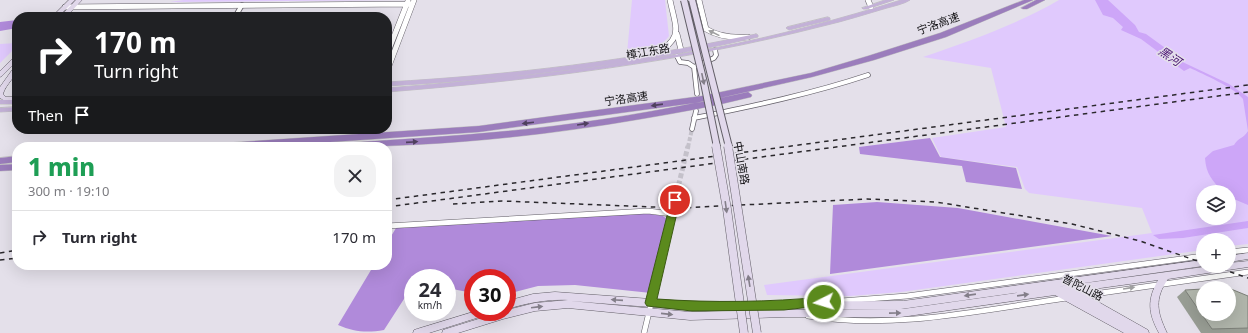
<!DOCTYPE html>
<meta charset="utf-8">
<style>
body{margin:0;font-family:"Noto Sans","Noto Sans SC",sans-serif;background:#f2f2f3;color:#2b2b33;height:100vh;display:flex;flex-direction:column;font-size:15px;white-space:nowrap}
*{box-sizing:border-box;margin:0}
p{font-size:13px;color:#7c7c81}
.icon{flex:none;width:22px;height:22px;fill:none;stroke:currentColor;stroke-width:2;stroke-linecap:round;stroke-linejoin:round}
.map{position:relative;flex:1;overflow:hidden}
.details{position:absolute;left:12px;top:142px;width:380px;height:128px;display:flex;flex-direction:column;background:#fff;border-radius:16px;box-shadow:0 4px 16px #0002}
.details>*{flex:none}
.guide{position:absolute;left:12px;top:12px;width:380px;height:122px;border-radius:16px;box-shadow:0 4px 16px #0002;background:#202124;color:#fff;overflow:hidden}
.tools{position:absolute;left:1196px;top:185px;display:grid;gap:8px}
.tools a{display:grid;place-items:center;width:40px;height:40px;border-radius:50%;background:#fff;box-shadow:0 4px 16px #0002;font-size:20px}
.speed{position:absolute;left:404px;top:269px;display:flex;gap:8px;font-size:20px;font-weight:700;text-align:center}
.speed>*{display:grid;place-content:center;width:52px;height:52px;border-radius:50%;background:#fff;box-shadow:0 4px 16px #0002;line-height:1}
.speed small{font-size:10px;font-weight:400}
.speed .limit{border:6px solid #d22;background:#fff;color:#111}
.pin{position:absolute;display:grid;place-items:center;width:34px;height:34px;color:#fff;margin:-17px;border:2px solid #fff;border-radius:50%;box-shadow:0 1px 4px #0007}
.me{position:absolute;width:44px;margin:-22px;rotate:265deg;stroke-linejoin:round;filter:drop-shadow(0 0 3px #0008)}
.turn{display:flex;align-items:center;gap:14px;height:84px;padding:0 16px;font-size:18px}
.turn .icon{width:52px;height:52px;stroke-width:2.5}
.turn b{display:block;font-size:28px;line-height:34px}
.then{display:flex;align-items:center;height:38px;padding:0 16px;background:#0003;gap:8px;font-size:15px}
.round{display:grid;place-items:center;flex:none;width:42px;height:42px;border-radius:16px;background:#f2f2f3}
.overview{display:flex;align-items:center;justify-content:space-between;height:68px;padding:0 16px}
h1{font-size:24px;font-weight:800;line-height:30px;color:#1e9e55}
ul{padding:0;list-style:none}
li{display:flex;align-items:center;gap:12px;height:52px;padding:0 16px;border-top:1px solid #e1e1e2}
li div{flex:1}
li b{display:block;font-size:15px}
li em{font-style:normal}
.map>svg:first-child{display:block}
.green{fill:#e0c9fd;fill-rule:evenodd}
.forest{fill:#b08ada}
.water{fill:#cda6f8}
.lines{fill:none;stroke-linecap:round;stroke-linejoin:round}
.minor-tunnel-far1{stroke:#c4c1ca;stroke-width:4;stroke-dasharray:4 2;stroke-linecap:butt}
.minor-tunnel{stroke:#c4c1ca;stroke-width:5;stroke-dasharray:5 2.5;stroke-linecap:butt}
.minor-far1-casing{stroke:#625e67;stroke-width:5.5}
.minor-casing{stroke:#625e67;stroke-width:6}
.tertiary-casing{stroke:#625e67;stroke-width:6}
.secondary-casing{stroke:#625e67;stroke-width:1}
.primary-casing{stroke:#c1c1c1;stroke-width:1}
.motorway-casing{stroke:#c1c1c1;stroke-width:1}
.minor-far1{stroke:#fff;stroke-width:4}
.minor{stroke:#fff;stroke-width:5}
.tertiary{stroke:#fff;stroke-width:5}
.secondary{fill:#e1d8eb;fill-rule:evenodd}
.primary{fill:#c3b1d7;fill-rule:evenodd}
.motorway{fill:#9b7dbc;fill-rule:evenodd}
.rail{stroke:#2a282c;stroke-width:1.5;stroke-dasharray:4.5 4.5;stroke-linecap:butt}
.minor-bridge-casing{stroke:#625e67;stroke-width:6;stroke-linecap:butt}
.secondary-bridge-far1-casing{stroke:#625e67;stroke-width:8;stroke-linecap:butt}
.secondary-bridge-casing{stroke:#625e67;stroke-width:9;stroke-linecap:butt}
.minor-bridge{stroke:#fff;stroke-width:5}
.secondary-bridge-far1{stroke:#e1d8eb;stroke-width:6}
.secondary-bridge{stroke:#e1d8eb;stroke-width:8}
.wall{fill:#989d94}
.building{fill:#b1b6ac;stroke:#7c7f78}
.oneway{fill:#9f9fa0}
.oneway2{fill:#837e89}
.oneway3{fill:#4f405e}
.route{fill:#5b8a1d;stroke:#3b5a13}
.labels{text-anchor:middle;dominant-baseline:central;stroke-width:3;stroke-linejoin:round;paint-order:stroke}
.street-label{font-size:11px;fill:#100f12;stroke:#e4e0ea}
.water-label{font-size:12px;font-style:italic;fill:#491372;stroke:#e4e0ea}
</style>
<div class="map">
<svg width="1248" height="333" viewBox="0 0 1248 333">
<rect width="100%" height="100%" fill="#e4e0ea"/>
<path class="green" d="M184 0H397L170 2Z
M632 0H665L669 36C658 51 644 51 627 53Z
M1059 0H1248V244L1229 246V240H1203V250L901 292 850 296 767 295 764 285 1152 233 1142 208 1029 193 1025 189 1017 167 941 157 932 138 1006 127 991 68 923 57C969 41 1016 25 1059 0ZM1203 192H1229V218H1203Z
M17 43 12 51 0 63V44Z"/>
<path class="forest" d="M17 20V28L0 31V22Z
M930 138 940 157 1016 168 1022 189 966 182 962 166 860 154 859 147Z
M877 202 958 208 1112 236 830 274 833 205Z
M645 213 663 216 668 220 651 293 575 285 538 286 507 294V278H473V293L447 288V278H413V285L384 330C367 333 354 332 338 325L374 265H387V243L396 228Z"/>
<path class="water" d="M1095 0H1108L1135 25 1139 32 1146 34 1168 50 1171 53 1172 57 1229 84 1248 97V205L1229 197V192H1223C1212 180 1206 174 1205 158L1213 151 1234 145C1238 138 1244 138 1248 131L1243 99C1235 88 1203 74 1190 68L1184 71 1141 39 1121 30 1123 27 1113 18 1103 15Z
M1248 221V228L1183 238 1159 239 1153 235Z"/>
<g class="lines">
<path class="minor-tunnel-far1" d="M688 147 692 129"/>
<path class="minor-tunnel" d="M675 200 688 146"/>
<g class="minor-far1-casing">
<path id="minor-far1" d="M235 17 242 5
M677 56 680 62 688 63 694 67 714 58 716 55 715 50
M694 67 697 94
M694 118C753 106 811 94 868 75
M692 129 696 111"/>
</g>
<g class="minor-casing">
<path id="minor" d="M387 226 648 211 672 214
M1229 252 1248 250
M1080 296 1248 272
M828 302 907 296 1203 256
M808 316C893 330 982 310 1067 298
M644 333 673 212"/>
</g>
<g class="tertiary-casing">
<path id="tertiary" d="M699 0 706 29C719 37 733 38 748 37
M868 0 871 7
M65 7 412 4
M677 34 681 50
M387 54 408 1
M654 55C684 38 676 29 670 0
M387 71 414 0"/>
</g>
<g class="secondary-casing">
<path id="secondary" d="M69 0H75L58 17H52Z
M76 0H82L66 17H60Z
M17 55V61L2 76 0 77V71L15 56Z
M17 65C17 78 6 83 3 94L6 97H17V101H5L0 98V87L15 66Z
M1248 253V259L1229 262V256Z
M1203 260V266L1056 287 1211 266H1229V263L1248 261V267L1168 279C1154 299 1157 312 1167 333H1159C1148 313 1147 300 1158 280L1079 291 1148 330 1149 333H1124L1055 295 901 317H785L690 320 568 308 535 311 503 319 458 333H442L443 330 446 329 501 312H507V310L535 303 568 300C546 299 528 303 507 309V301L533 294 555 292 692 302 903 301ZM1051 288 901 309H785L690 312 570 301 692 310 903 309Z
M473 312H487L486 315 429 333H413L414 330 417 329Z"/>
</g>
<g class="primary-casing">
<path id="primary" d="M885 0H894L867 9H863L862 8Z
M901 0H910C904 4 894 6 887 8 866 14 845 21 823 26 679 63 535 80 387 92V88C497 79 606 68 714 48 777 36 840 19 901 0Z
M828 17 830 18V20L789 30 786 28 787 27Z
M756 34 758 35V37C636 66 511 79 387 86V82C512 75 633 60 756 34Z
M0 100H17V104H0Z
M17 107V111L0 112V108Z"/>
</g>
<g class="motorway-casing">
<path id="motorway" d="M1024 0H1033L946 37 874 60 812 77 702 102 479 132 256 147H207L211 144 479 126 702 96 811 73 868 56 940 33Z
M1036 0H1045L1027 9H1023L1021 8Z
M748 92 752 95 751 97C715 106 677 113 641 119 537 137 432 147 327 147L331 144C405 139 480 135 554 126 619 118 684 106 748 92Z
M17 156V162L0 164V158Z
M17 164V170L0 171V165Z"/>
</g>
<use href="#minor-far1" class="minor-far1"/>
<use href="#minor" class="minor"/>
<use href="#tertiary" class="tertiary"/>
<use href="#secondary" class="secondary"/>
<use href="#primary" class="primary"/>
<use href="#motorway" class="motorway"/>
<path class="rail" d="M387 200 1248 85
M453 204 502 201 679 208 867 199 936 202 1072 224 1140 241 1203 263
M387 207 1248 92
M0 253 17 250
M0 260 17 258
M1213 266 1248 278"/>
<g class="minor-bridge-casing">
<path id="minor-bridge" d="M673 211 674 205"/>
</g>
<g class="secondary-bridge-far1-casing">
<path id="secondary-bridge-far1" d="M684 0 704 83 717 147
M692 0 729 147"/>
</g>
<g class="secondary-bridge-casing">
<path id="secondary-bridge" d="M716 146 727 209 744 333
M728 146 757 333"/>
</g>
<use href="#minor-bridge" class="minor-bridge"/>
<use href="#secondary-bridge-far1" class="secondary-bridge-far1"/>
<use href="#secondary-bridge" class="secondary-bridge"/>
</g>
<path class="wall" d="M1185 290 1248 296V333H1201L1177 297Z"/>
<path class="building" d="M1203 289V314H1229V289H1231L1248 296V328L1212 329 1185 290Z"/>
<defs><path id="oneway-solid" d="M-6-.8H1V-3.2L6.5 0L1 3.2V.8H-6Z"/></defs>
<g class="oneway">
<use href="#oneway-solid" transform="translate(714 33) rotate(-154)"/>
<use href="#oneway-solid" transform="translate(1129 288) rotate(-9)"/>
</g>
<g class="oneway2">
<use href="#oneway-solid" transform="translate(703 79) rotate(78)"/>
<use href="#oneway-solid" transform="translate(726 207) rotate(82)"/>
<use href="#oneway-solid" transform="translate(749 281) rotate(-99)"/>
<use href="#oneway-solid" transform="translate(970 295) rotate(172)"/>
<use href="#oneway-solid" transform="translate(1023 295) rotate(-8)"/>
<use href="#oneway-solid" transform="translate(617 300) rotate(-176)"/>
<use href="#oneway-solid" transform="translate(537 307) rotate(-7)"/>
<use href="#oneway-solid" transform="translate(895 313) rotate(-1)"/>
<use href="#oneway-solid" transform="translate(667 314) rotate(6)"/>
</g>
<g class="oneway3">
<use href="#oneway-solid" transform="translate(657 105) rotate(172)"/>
<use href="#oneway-solid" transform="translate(528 123) rotate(173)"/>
<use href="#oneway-solid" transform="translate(583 124) rotate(-9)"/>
<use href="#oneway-solid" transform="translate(412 142) rotate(-4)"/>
</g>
<path class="route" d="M675 197 680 200 657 299C713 303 769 302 824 297L828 299 830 302 828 305 784 310 692 311 647 306 645 303 671 200Z"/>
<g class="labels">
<g class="street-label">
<text transform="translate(938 23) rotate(-20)">宁洛高速</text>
<text transform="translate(648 51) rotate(-10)">樟江东路</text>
<text transform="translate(626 98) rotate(-8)">宁洛高速</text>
<text transform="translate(742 163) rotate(80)">中山南路</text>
<text transform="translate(1083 287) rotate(27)">普陀山路</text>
</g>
<g class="water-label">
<text transform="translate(1170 56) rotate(34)">黑河</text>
</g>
</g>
</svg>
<div class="tools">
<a><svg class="icon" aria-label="layers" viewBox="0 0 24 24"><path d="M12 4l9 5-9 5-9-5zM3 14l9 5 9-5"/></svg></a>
<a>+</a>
<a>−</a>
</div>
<div class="speed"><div>24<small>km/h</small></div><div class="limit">30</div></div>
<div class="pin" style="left:675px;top:200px;background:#d93025"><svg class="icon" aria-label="arrive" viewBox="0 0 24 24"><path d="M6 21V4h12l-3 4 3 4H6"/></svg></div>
<svg class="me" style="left:824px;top:302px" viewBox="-20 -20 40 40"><circle r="17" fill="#5b8a1d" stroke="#fff" stroke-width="3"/><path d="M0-11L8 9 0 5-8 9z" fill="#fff"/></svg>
<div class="guide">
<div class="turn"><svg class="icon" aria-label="right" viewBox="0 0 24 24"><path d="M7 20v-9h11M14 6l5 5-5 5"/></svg><div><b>170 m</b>Turn right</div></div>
<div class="then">Then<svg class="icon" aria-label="arrive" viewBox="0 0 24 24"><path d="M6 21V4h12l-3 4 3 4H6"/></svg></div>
</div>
<section class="details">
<div class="overview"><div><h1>1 min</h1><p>300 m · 19:10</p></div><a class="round"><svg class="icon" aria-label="close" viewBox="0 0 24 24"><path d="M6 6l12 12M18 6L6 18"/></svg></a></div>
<ul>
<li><svg class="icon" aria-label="right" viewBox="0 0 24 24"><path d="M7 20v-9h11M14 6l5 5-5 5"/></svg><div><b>Turn right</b></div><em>170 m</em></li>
</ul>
</section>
</div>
